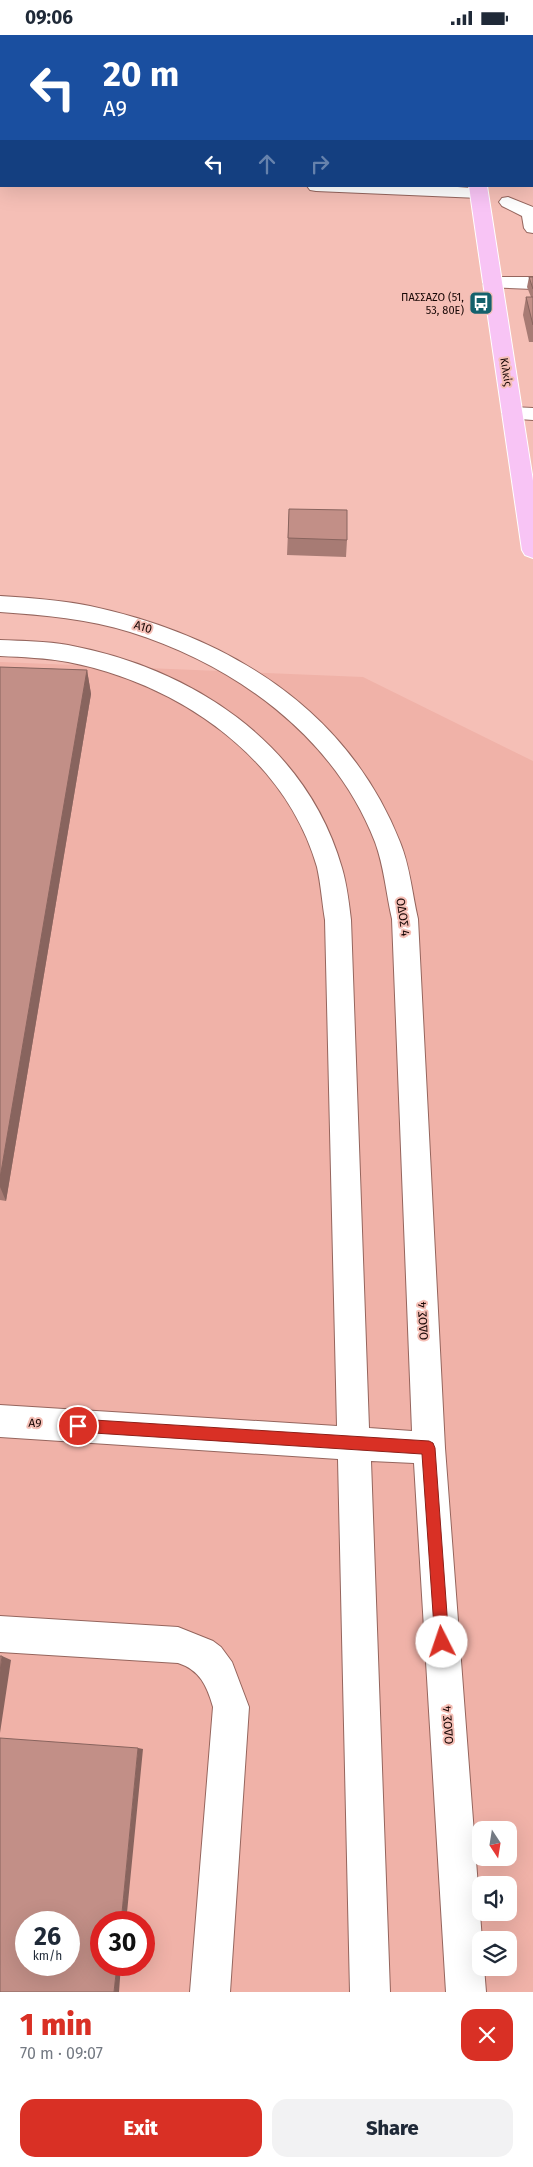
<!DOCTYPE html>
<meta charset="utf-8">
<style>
body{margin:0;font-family:"Fira Sans",sans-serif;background:#f2f2f3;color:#1f2937;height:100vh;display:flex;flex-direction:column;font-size:19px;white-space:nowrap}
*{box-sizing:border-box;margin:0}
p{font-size:16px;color:#747a83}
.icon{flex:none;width:28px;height:28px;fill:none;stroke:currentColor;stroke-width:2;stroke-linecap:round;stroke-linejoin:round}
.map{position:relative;height:1957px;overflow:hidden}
.side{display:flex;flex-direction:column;background:#fff;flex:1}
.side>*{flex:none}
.guide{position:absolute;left:0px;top:0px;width:534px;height:152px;box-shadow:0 5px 20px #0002;background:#1a4fa0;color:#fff;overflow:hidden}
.needle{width:32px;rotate:168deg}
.tools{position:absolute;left:472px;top:1786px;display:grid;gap:10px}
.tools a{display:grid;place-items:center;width:45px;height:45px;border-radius:10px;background:#fff;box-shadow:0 5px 20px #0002;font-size:25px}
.speed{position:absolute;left:15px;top:1876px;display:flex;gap:10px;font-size:25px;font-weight:700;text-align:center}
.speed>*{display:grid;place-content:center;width:65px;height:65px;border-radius:50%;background:#fff;box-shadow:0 5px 20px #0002;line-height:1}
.speed small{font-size:12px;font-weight:400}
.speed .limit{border:8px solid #d22;background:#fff;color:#111}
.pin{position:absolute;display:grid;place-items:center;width:42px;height:42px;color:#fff;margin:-21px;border:2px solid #fff;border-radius:50%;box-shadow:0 1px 5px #0007}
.me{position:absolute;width:55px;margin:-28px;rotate:356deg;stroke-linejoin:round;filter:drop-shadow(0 0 4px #0008)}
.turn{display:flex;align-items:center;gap:18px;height:105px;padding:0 20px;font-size:22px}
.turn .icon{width:65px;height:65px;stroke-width:2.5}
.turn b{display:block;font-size:35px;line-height:42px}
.lanes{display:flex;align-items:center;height:48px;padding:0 20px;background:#0003;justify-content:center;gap:25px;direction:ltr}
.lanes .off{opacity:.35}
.round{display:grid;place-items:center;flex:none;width:52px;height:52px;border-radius:15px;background:#f2f2f3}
.head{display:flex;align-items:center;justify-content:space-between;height:85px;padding:0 20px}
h1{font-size:30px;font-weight:800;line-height:38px;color:#d93025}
.primary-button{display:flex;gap:10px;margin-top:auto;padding:10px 20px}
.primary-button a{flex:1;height:58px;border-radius:15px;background:#d93025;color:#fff;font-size:20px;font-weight:800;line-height:58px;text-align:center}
.primary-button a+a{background:#f2f2f3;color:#1f2937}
.status{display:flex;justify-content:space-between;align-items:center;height:35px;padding:0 25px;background:#fff;direction:ltr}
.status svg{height:14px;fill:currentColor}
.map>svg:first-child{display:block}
.built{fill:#f0b2a8;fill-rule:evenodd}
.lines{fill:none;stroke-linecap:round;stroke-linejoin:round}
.minor-casing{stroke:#95655d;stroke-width:2}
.major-casing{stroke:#fff;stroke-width:2}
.minor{fill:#fff;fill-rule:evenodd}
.major{fill:#f8c4f5;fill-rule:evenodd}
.wall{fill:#a77b74}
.shaded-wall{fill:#88645e}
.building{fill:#c28f87;stroke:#88645e;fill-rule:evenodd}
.route{fill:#d93025;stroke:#8d1f18}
.labels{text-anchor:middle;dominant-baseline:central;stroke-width:4;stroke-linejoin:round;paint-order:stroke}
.far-poi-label{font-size:11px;fill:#180705;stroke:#f5bfb6;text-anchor:end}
.far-street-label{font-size:11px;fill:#180705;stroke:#f5bfb6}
.street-label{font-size:12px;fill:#180705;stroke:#f5bfb6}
</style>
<div class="status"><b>09:06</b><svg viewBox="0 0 49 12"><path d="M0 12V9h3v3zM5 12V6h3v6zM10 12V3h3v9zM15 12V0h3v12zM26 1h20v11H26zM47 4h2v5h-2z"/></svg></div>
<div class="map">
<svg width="533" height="1957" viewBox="0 0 533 1957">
<rect width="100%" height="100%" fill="#f5bfb6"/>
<path class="built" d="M0 627 363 642 533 726V1957H0ZM481 1795H509V1822H481ZM481 1850H509V1878H481ZM26 1888H69V1930H26ZM101 1888H144V1930H101ZM481 1905H509V1932H481Z"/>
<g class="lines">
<g class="minor-casing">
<path id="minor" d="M446 0H462V1H446Z
M532 32H533V42H532Z
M532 123H533V133H532Z
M0 136H1V146H0Z
M307 151H444L485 154 488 158 485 162 479 163 316 156 310 155Z
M508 162 533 172V198L527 197 524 193 522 181 502 171 499 167 502 163Z
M492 242H533V254L485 252 483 248 485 244Z
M512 372 533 373V385L505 383 502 378 505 373Z
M0 561C30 563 61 565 90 571 226 600 347 673 400 807 410 831 412 858 418 884L445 1413 482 1905 481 1932H484L486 1957H446L414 1428 371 1426 390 1957H350L338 1424 0 1402V1370L337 1391 325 885C322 867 321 850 317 832 285 721 177 648 68 627 46 623 23 622 0 621V605C23 606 46 606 68 610 191 633 306 707 342 833 347 850 349 868 351 885L369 1393 412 1396 392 884C386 858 384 831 375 807 334 701 235 630 130 597 88 584 44 580 0 577Z
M0 1581 178 1592 213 1606 221 1612 232 1627 249 1672 230 1957H190L213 1672C207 1651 200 1635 178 1628L0 1617Z"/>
</g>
<g class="major-casing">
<path id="major" d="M469 151H487L533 446V523L525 520 522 515Z"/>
</g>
<use href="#minor" class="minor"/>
<use href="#major" class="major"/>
</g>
<path class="wall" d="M0 0H45L1 1V22H0Z
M493 0H533V25L532 1H492Z
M532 39H533V121H532Z
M529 242H533V307H529L523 280 526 262H531L527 252Z
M289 474 347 505 346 522 287 520Z
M0 632 87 635 91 659 6 1166 0 1165Z"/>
<path class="shaded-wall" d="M87 635 91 659 6 1166 0 1152V1143Z
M2 1621 11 1625 0 1698V1637Z
M138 1713 143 1714 126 1888H121Z
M117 1930H121L119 1957H114Z"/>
<path class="building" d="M0 0H38V1H1V4H0Z
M126 0H144V1H126Z
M321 0H340V1H321Z
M496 0H533V1H496Z
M532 39H533V61H532Z
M532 76H533V104H532Z
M529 242H533V254Z
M526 262H533V290Z
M289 474 347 475V505L288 503Z
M0 632 87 635 0 1143Z
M0 1621H2L0 1637Z
M0 1703 138 1713 121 1888H101V1930H117L114 1957H0ZM26 1888H69V1930H26Z"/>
<path class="route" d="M78 1384 429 1406 433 1408 435 1413 449 1607 447 1612 442 1614 437 1612 435 1607 422 1419 78 1397 74 1395 72 1391 74 1386Z"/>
<defs>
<g id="bus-square" transform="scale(1.25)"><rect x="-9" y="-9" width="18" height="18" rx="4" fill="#14616c" stroke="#f5bfb6"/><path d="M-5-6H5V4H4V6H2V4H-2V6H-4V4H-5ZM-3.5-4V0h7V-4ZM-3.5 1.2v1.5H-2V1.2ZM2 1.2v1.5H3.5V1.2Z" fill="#fff"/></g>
</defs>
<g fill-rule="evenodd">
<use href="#bus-square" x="481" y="268"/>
</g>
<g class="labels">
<g class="far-poi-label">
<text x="464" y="262">ΠΑΣΣΑΖΟ (51,<tspan x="464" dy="13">53, 80Ε)</tspan></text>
</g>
<g class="far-street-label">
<text transform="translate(506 337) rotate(81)">Κιλκίς</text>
</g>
<g class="street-label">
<text transform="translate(143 592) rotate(16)">Α10</text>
<text transform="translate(403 882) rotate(82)">ΟΔΟΣ 4</text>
<text transform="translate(423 1286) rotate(-93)">ΟΔΟΣ 4</text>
<text transform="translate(35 1388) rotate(3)">Α9</text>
<text transform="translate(448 1690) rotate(-94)">ΟΔΟΣ 4</text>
</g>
</g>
</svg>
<div class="tools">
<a><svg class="needle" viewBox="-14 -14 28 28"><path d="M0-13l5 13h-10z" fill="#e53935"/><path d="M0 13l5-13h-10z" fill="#747a83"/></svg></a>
<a><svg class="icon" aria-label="sound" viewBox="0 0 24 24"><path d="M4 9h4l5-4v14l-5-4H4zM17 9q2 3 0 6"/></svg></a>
<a><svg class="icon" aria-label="layers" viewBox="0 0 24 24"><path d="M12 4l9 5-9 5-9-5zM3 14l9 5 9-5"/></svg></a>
</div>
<div class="speed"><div>26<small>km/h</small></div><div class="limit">30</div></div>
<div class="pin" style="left:78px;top:1391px;background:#d93025"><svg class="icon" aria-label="arrive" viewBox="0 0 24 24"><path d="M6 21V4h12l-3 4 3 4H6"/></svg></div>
<svg class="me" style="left:442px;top:1607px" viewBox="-20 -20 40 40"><circle r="19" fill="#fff"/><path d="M0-13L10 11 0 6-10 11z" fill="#d93025"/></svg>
<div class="guide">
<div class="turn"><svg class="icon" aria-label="left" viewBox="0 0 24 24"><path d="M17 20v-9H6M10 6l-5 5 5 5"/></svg><div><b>20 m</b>Α9</div></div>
<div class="lanes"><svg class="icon" aria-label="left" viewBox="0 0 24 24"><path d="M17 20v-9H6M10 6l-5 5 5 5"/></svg><svg class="icon off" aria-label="ahead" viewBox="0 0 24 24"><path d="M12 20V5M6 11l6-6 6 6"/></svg><svg class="icon off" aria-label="right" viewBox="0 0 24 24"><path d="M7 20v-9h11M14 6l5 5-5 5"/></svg></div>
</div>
</div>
<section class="side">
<div class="head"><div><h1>1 min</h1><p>70 m · 09:07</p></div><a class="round" style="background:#d93025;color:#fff"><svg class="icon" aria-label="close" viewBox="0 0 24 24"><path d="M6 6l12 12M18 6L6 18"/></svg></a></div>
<div class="primary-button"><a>Exit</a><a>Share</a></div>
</section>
